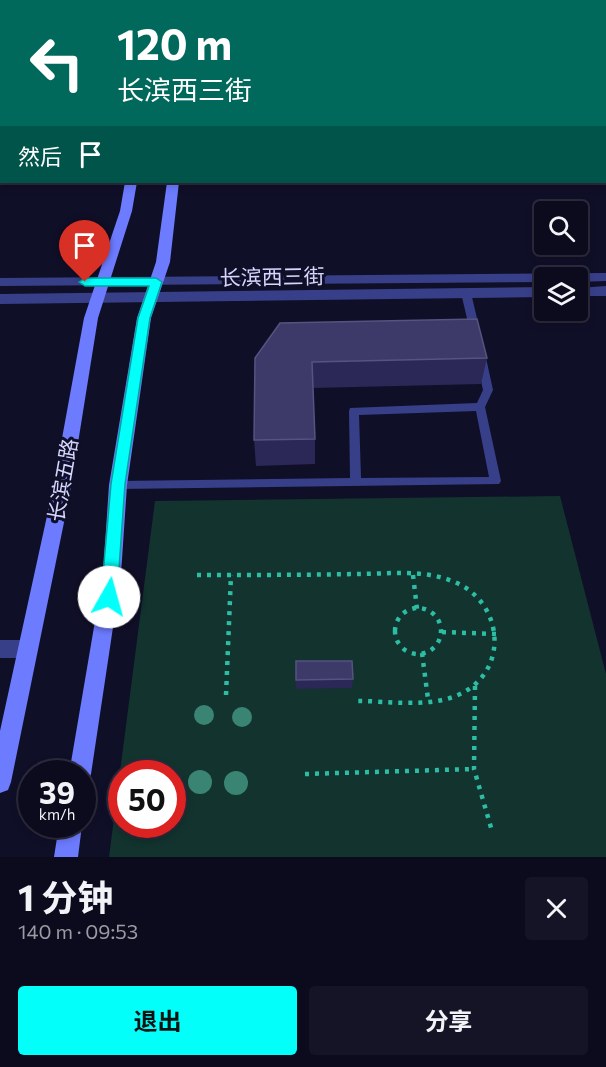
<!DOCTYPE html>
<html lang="zh">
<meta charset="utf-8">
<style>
body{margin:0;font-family:Commissioner,"Noto Sans SC",sans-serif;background:#151427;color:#f1f3f6;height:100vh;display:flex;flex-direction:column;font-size:22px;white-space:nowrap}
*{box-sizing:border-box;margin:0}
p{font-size:20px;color:#9a9ba4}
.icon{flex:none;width:33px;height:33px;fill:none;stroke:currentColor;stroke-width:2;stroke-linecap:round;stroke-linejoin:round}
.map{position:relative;height:857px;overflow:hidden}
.side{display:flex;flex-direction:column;background:#0c0b1e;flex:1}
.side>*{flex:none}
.top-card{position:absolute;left:0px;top:0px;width:606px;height:183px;box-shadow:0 3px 9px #0003,0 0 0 2px #2c2b3c;background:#00695c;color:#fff;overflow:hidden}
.tools{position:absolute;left:534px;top:201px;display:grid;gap:12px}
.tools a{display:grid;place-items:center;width:54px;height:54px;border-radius:6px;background:#0c0b1e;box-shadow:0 3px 9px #0003,0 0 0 2px #2c2b3c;font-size:30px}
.speed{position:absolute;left:18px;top:760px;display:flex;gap:12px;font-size:30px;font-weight:700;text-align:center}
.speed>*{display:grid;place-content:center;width:78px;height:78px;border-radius:50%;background:#0c0b1e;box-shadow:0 3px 9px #0003,0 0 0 2px #2c2b3c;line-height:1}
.speed small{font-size:15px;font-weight:400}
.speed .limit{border:9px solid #d22;background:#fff;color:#111}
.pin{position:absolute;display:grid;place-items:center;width:51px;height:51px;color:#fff;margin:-62px -26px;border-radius:50% 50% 50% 0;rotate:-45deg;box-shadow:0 0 6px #0007}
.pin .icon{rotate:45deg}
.me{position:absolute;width:66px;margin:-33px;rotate:7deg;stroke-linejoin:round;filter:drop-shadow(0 0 4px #0008)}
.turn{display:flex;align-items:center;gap:21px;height:126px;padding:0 18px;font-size:27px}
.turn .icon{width:78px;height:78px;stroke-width:2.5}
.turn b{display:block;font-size:42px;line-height:51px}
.then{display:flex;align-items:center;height:57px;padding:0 18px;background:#0003;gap:12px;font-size:22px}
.round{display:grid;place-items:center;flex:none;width:63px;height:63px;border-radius:6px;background:#151427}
.summary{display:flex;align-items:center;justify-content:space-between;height:102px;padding:0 18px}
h1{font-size:36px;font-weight:700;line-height:45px}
.cta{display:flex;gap:12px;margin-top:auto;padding:12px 18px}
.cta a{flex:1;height:69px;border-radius:6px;background:#02fffa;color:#111;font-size:24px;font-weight:700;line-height:69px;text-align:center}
.cta a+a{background:#151427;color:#f1f3f6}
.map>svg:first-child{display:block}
.green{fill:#12332e;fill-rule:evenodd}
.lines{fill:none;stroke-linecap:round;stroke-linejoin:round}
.path{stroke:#2bbea4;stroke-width:4.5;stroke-dasharray:4 6;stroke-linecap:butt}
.service{fill:#383f89;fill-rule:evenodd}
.minor{fill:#383f89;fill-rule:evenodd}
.tertiary{fill:#383f89;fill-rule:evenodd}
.secondary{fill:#6d7bff;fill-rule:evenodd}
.tree{fill:#3a8474}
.wall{fill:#2b2757}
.building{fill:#3d3a69;stroke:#555380;stroke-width:1.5}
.route{fill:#02fffa;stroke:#01a6a2;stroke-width:1.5}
.labels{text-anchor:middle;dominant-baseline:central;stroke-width:6;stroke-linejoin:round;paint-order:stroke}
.street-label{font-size:21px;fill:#d6d7ff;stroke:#100f28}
</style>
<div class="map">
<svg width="606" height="857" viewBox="0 0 606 857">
<rect width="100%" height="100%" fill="#100f28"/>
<path class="green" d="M560 496 606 674V857H109L155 501ZM122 774H172V825H122Z"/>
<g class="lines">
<path class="path" d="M197 575C250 575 303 575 357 574 387 574 422 569 452 581 504 600 511 672 458 695 428 708 389 701 358 701
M413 575 417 609
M395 631a23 23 0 1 1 46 0a23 23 0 1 1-46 0Z
M442 632 496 634
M422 653 428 699
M475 686 474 769 492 831
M226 695 231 575
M305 774 474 769"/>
<path class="service" d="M466 290 471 293 480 331 475 334 470 331 461 293Z
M481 355 486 358 493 390 485 407 501 481 499 484 118 489 114 488 112 485 114 482 118 481 350 478 349 411 350 408 477 403 483 390 476 358ZM476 411 489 477 361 478 359 415Z"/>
<path class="minor" d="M604 70H606V76H604Z
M0 75H2V81H0Z
M0 640H28L35 642 38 649 35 656 28 658H0Z"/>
<path class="tertiary" d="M606 273V281L578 282V278H544V282L0 286V278Z
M606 286V296H578V288Z
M544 287V297L0 304V294Z"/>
<path class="secondary" d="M150 0H160V2H150Z
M164 0H174L164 2Z
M191 0H201L191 2Z
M203 0H213V2H203Z
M125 182H137L132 211 98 318 70 493 11 782 8 790 0 793V731L52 493 84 318 120 211Z
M167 182H179L170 262 151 318 127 485 121 574 91 774 88 782 82 784V774H69L103 574 109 485 137 318 156 262Z
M59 825H82L78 857H54Z"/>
</g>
<g class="tree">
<circle cx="204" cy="715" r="10"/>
<circle cx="242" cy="717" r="10"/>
<circle cx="200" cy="782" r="12"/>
<circle cx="236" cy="783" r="12"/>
</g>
<path class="wall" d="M255 358H487L481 384 313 388 315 439V464L256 466 254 440Z
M296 661 353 679 352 688 296 689Z"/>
<path class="building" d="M477 319 487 358 312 362 315 439 254 440 255 358 280 323Z
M296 661H352L353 679 296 680Z"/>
<path class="route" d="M156 278 162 282 150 318 125 484 117 597 115 602 109 604 103 602 101 597 111 484 138 318 149 286H85L79 282 85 278Z"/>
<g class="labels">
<g class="street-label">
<text transform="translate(272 276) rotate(-1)">长滨西三街</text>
<text transform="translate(62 480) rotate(-80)">长滨五路</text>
</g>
</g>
</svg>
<div class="tools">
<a><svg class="icon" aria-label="search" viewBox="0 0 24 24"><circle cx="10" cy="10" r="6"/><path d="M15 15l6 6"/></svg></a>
<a><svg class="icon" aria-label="layers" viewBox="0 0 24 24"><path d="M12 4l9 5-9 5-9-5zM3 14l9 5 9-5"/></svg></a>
</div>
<div class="speed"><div>39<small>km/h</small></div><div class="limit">50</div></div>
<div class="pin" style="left:85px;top:282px;background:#d93025"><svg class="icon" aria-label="arrive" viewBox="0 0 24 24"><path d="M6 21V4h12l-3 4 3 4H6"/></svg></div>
<svg class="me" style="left:109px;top:597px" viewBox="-20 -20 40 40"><circle r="19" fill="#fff"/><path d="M0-13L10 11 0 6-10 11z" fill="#02fffa"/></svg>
<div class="top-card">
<div class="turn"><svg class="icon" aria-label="left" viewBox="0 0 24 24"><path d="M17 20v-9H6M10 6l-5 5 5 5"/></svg><div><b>120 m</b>长滨西三街</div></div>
<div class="then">然后<svg class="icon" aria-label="arrive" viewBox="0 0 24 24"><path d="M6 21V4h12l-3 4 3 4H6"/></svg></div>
</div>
</div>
<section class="side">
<div class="summary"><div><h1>1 分钟</h1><p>140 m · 09:53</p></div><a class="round"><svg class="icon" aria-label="close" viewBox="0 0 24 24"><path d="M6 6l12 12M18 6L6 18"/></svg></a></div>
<div class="cta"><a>退出</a><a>分享</a></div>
</section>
